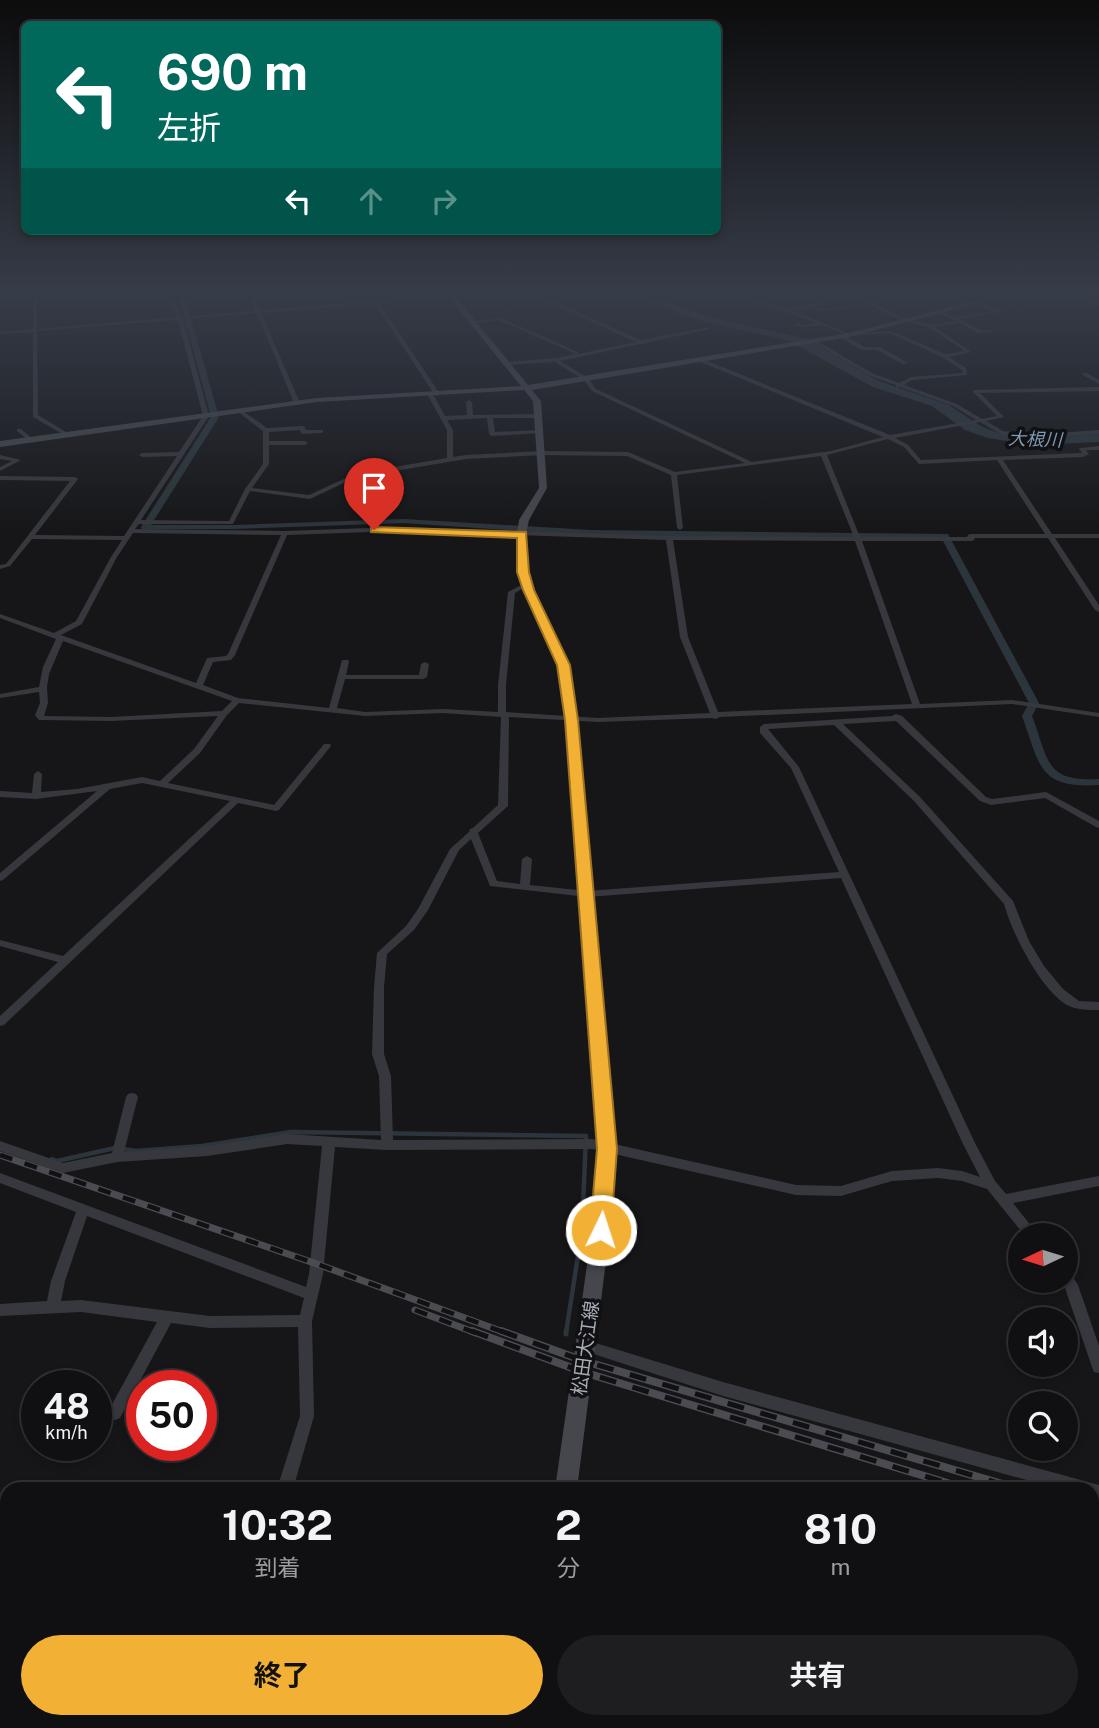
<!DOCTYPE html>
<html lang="ja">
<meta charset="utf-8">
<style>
body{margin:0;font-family:"Public Sans","Noto Sans JP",sans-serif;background:#1e1e20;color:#f1f3f6;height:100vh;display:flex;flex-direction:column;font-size:26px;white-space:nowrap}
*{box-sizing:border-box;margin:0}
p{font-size:23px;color:#9c9d9f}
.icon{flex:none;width:38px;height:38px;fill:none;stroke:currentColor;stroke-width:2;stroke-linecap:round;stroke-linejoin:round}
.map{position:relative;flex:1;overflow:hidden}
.sheet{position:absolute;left:0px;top:1482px;width:1099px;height:247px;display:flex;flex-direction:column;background:#101012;border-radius:21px 21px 0 0;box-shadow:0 4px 10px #0003,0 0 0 2px #303032}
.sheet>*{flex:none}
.guide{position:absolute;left:21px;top:21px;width:700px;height:214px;border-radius:10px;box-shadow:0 4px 10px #0003,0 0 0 2px #303032;background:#00695c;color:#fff;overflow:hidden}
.needle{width:46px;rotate:266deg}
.tools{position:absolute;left:1008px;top:1223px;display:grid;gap:14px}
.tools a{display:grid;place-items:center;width:70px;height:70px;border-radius:50%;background:#101012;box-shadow:0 4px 10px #0003,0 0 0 2px #303032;font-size:35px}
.speed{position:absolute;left:21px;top:1370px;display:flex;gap:14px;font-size:35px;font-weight:700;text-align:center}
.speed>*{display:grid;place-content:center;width:91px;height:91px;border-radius:50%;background:#101012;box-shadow:0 4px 10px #0003,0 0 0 2px #303032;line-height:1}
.speed small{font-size:18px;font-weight:400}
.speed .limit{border:10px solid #d22;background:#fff;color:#111}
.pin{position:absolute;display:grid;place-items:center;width:60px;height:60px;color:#fff;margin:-72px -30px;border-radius:50% 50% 50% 0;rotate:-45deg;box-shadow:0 0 7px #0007}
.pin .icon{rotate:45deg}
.me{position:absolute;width:77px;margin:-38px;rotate:4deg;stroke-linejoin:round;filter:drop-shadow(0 0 5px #0008)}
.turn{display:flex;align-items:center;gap:24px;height:147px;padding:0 21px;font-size:32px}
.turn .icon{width:91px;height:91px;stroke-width:2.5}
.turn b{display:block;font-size:49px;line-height:60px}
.lanes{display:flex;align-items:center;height:66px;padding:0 21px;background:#0003;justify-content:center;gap:35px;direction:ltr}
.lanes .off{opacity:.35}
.eta{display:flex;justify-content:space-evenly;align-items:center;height:119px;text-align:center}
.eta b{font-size:42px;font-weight:700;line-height:49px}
.cta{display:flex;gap:14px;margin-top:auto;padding:14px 21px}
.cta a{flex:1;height:80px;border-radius:42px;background:#f2b134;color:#111;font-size:28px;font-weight:700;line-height:80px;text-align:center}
.cta a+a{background:#1e1e20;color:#f1f3f6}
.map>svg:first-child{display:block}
.water{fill:#2c353c}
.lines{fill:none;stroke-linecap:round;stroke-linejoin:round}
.stream-far1{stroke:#2c353c;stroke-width:4.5}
.stream{stroke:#2c353c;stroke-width:5}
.canal{fill:#2c353c;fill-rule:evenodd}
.street{fill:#37383d;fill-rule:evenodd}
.secondary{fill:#45474d;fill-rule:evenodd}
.rail-far1-casing{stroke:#4a4c52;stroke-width:7}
.rail-casing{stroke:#4a4c52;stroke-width:8}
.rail-far1{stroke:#111113;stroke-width:4.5;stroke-dasharray:13;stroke-linecap:butt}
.rail{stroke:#111113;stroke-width:5;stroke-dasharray:17;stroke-linecap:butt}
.route{fill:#f2b134;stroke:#9d7322;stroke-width:2}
.labels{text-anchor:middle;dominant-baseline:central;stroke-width:7;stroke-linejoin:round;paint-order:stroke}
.far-water-label{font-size:18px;font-style:italic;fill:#7f9bb3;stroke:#111113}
.street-label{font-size:19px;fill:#a8adb8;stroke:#111113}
</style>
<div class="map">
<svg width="1099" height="1728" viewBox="0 0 1099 1728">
<rect width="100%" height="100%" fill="#161618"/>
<path class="water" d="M616 290H629L714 318 807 339 876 380 949 405 981 426 998 433 1040 438 1099 434V442L1032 445 988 438 965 430 932 406 873 387 787 340 704 322Z"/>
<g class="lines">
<path class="stream-far1" d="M52 1159 57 1161 115 1148 136 1151 202 1146 291 1132 586 1136 582 1230 566 1333"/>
<path class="stream" d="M566 1334V1331"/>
<path class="canal" d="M177 290H183L219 417 151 525H236L404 519 591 530 948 534 1039 703 1032 716C1049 760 1044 782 1099 779V785C1038 789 1040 765 1022 716L1029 703 942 539 591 536 404 523 236 529H142L141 527 211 417Z"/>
<path class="street" d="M33 290H37V329L177 317 164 290H168L182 317 255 311 247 290H251L260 310 373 301 366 290H370L377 301 487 290 450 297 379 303 440 394 437 396 434 394 375 304 261 313 300 403 297 405 294 403 257 313 183 319 209 416 141 520 229 521 245 489 263 464V431L238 412V410L240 409 267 428 303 426 305 427 306 430H323V432L321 433 303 434 301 433 300 430 269 432V441H305L308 443 305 445H269V464L252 488 309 495 348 477 371 471 447 458V430L427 394 430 392 433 394 445 416 467 415 466 402 469 400 472 402 473 415 539 414 542 416 539 418H493L495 432 540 430 543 432 542 433 492 436 489 434 487 418 447 420 453 430V457L466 455 541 451 628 452 675 472 745 463 592 391 584 380 555 362 505 365 504 364 507 362 556 358 576 354 498 320 473 324 471 322 501 318 578 352V354L636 342 521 290H527L641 340 709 327V329L645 343 643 344H640L560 361 588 378 596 389 752 462 831 451 883 437 696 360V358H700L890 435 976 420 953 406 900 387H896V385L870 376 811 341 815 340 874 374 899 383 911 377 962 373V370L942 357 890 333 849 336 822 325 805 327 794 325 796 323 805 325 816 323 794 314 711 290H719L788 309 815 303 802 290H807L820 303V305L815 306 820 309 847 307 849 308 819 311 811 307 793 311 850 334 891 331 945 354 965 351 930 328 907 321 903 322 856 298 837 290C858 290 887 310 906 320L908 319 931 325 955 321 939 313 941 311 956 317 994 311 974 304 976 302 1001 310 999 312 960 319 982 331 992 330 994 332 979 333 959 323 935 327 971 352 949 357 966 368 967 375 912 380 904 385 957 404 982 419 997 416 973 392V390L1099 387V391L980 393 1004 417 986 421 1003 431 1042 434 1099 430V434L1042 438 1002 435 980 422 895 438 908 445 921 460 1082 453 1079 449 1080 448 1099 446V450H1086L1089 454 1083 457 1003 460 1052 534H1099V538H1055L1099 605V612L1095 610 1048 538H975L974 540 972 541H862L920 704 1012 700 1099 713V717L1012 704 720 717 716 719 712 718 598 722 509 717 508 806 478 833 497 881 520 884 522 859 527 856 532 859 530 885 587 891 839 872 791 768 760 733V727L764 724 892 716 896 714 902 716 986 797 992 799 1046 792 1099 821V828L1096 827 1045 798 991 805 980 801 896 721 843 724 920 797 1013 901 1029 941 1044 966 1063 989 1079 1001 1099 1002V1010C1088 1010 1077 1010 1067 1005 1040 989 1012 933 1004 904L914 801 834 725 768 729 799 767 975 1143 995 1181 1006 1194 1099 1176V1186L1013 1203 1039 1236H1025L987 1189 962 1181 938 1178 892 1181 841 1196 796 1195 592 1149 387 1150 335 1147 323 1274 312 1321 314 1416 293 1489H277L300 1416 298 1327 210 1328 171 1323 120 1418 115 1420 110 1418 108 1413 110 1408 157 1322 81 1312 0 1316V1304L47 1301 51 1281 76 1212 0 1183V1173L306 1287 309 1274 322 1146 287 1144 207 1156 117 1162 63 1173 0 1151V1141L63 1163 112 1153 126 1097 128 1094 132 1093 136 1094 138 1097 124 1152 207 1146 287 1134 381 1140 379 1076 372 1054 374 987 377 953 406 926 418 909 450 849 469 832 470 829 473 828 498 805 501 717 443 713 365 716 239 703 227 715 200 753 168 783 274 805 324 744H330L331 746 279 810 276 811 238 803 4 1025 0 1026V1016L58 962 0 946V940L63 956 230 801 142 783 110 789 3 880 0 881V873L97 791 36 799 0 797V791L32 793 34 774 38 771 42 774 41 792 77 789 142 777 160 781 194 749 218 716 111 721 42 720H39L35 715 40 703 39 692 0 698V694L39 687 43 667 56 639 0 618V614L54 633 76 621 111 557 122 540 32 539 10 566 0 569V565L6 564 70 481 0 480V476L75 477 78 479 35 535 124 536 177 456 142 457 139 455 142 453 179 452 203 416 178 320 37 331 38 415 71 435 66 436 33 417V332L0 334V332L33 329ZM888 439 904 447 919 464 997 460 1045 534H970L968 535 967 537H860L827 455ZM544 455 627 456 671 475 677 528 680 530 683 528 677 475 821 456 854 537 669 536 397 527 285 531 135 529 139 524H233L250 491 310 499 352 479 371 475 466 459ZM397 531 666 540 680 637 710 713 598 718 506 712V685L515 593 529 585V583L527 582 508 592 498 685V712L443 709 365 712 337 708 345 679H423L427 677 429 664 425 662 421 664 419 675H346L349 662 348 660H342L329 708 238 698 203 685 213 662 231 660 235 655 287 535ZM133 533 281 535 228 654 226 656 207 658 196 683 61 635 82 624 117 557ZM673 540 855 541 912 704 718 712 688 637ZM63 641 232 701 222 711 111 717 44 716 48 703 47 687 49 674ZM471 839 490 886 587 897 841 878 963 1144 980 1177 962 1171 938 1168 892 1171 841 1186 796 1185 592 1139 393 1140 391 1076 384 1054V987L387 954 414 930 428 910 459 850ZM87 1216 304 1298 300 1315 210 1316 81 1300 61 1301 65 1281Z
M969 290H976L998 298 994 299Z
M1067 290H1073L1099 303V306Z
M839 335H843L865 347H880L908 363 903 364 877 350H862L839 337Z
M1083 373H1087L1099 380V384L1083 375Z
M17 429H21L33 439V441H29L17 431Z
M0 455 21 460 0 471V467L12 461 0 459Z
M1066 1272 1071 1274 1078 1285 1099 1346V1373L1094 1372 1092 1367 1065 1288 1061 1281H1066Z
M586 1340 723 1382 1099 1485V1501L1092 1499V1489H1059L723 1396 581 1350 579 1346 581 1342Z
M254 1722H272V1728H254Z"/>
<path class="secondary" d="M443 290H450L528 385 849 333 1018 290H1030L849 337 532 390 541 401 547 488 529 520 525 539 526 558 536 593 568 662 573 683 616 1149 610 1230 577 1489H555L592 1230 598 1149 562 683 556 662 525 593 516 558V539L519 520 539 488 533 401 524 390 317 402 0 447V441L317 398 521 386Z
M537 1722H563V1728H537Z"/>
<g class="rail-far1-casing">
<path id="rail-far1" d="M0 1155 317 1264 506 1333
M415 1310 476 1333"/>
</g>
<g class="rail-casing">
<path id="rail" d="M472 1331 583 1372 967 1489
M501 1331 584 1361 1019 1489
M1092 1509 1099 1511
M1092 1522 1099 1523"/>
</g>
<use href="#rail-far1" class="rail-far1"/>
<use href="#rail" class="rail"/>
</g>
<linearGradient id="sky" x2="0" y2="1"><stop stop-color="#0c0c0d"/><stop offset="0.55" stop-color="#363c48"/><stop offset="1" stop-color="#363c48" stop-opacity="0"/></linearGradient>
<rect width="1099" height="532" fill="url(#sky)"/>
<path class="route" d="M374 527 526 532 529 572 534 590 570 665 578 720 617 1149 611 1230 608 1237 601 1239 593 1237 590 1230 597 1149 565 720 557 665 523 590 517 572V538L371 532V528Z"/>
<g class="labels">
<g class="far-water-label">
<text transform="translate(1035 439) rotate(2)">大根川</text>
</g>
<g class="street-label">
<text transform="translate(585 1348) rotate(-82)">松田大江線</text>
</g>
</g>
</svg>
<div class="tools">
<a><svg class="needle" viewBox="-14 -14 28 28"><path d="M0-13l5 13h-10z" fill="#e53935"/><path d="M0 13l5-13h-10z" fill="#9c9d9f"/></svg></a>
<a><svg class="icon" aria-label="sound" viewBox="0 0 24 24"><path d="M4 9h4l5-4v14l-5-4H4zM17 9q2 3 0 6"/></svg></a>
<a><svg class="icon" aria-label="search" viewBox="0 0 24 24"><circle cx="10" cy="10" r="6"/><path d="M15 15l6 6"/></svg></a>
</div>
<div class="speed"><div>48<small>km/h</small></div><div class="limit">50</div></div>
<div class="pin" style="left:374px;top:530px;background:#d93025"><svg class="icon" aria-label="arrive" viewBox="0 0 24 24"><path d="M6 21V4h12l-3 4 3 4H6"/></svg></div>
<svg class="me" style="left:601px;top:1230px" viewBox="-20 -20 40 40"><circle r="17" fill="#f2b134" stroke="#fff" stroke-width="3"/><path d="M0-11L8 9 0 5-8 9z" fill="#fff"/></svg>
<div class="guide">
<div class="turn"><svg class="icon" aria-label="left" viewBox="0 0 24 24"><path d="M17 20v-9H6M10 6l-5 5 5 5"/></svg><div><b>690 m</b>左折</div></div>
<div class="lanes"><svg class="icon" aria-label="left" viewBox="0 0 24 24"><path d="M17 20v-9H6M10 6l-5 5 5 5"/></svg><svg class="icon off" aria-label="ahead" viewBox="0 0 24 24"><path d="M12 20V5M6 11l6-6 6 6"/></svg><svg class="icon off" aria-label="right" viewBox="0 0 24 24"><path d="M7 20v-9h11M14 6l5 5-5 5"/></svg></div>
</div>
<section class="sheet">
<div class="eta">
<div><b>10:32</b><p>到着</p></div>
<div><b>2</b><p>分</p></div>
<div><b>810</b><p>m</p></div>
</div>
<div class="cta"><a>終了</a><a>共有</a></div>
</section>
</div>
